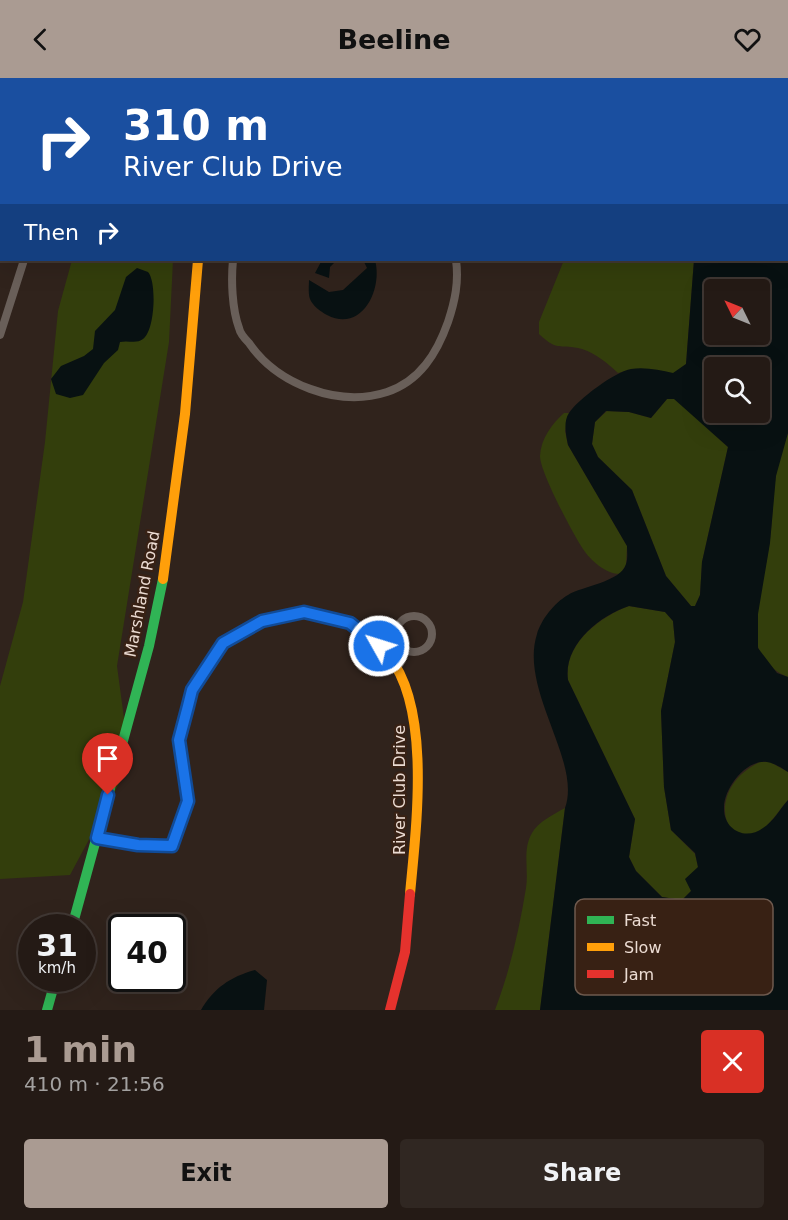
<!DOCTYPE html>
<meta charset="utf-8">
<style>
body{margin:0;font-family:"DejaVu Sans",sans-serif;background:#302722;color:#f1f3f6;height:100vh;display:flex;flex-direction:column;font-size:22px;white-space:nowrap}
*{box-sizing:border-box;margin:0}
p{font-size:20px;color:#a3a1a0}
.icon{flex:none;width:33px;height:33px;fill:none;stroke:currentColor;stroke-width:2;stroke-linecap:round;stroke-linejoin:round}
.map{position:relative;height:932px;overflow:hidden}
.drawer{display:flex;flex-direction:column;background:#241a15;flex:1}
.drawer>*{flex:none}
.banner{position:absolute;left:0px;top:0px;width:789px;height:183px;box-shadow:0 6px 24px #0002,0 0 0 2px #413834;background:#1a4fa0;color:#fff;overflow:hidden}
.needle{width:39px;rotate:313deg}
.controls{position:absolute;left:704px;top:201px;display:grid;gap:12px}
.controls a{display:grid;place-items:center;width:66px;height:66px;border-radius:6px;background:#241a15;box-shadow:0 6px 24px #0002,0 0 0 2px #413834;font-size:30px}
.speed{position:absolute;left:18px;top:836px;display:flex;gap:12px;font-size:30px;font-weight:700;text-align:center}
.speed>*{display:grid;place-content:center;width:78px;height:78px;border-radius:50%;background:#241a15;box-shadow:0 6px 24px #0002,0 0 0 2px #413834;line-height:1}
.speed small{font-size:15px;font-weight:400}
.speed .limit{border:3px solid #111;border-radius:9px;background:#fff;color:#111}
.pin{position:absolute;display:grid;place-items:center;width:51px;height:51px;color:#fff;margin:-62px -26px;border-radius:50% 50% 50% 0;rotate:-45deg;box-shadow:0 0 6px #0007}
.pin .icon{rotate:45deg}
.me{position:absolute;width:66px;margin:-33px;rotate:309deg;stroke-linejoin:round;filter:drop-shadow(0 0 4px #0008)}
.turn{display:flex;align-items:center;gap:21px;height:126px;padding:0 24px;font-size:27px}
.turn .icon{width:78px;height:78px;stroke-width:2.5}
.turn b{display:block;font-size:42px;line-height:51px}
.then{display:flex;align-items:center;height:57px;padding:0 24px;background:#0003;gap:12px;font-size:22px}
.round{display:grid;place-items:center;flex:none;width:63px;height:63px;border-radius:6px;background:#302722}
.headline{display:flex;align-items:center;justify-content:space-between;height:102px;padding:0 24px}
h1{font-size:36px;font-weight:700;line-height:45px;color:#aa9b92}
.cta{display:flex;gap:12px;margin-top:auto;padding:12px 24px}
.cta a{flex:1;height:69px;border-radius:6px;background:#aa9b92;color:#111;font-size:24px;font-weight:700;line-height:69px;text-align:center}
.cta a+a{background:#302722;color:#f1f3f6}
header{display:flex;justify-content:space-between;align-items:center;height:78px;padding:0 24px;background:#aa9b92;color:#111;font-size:27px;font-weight:700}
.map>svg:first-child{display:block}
.green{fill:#333e0c}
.water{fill:#081112;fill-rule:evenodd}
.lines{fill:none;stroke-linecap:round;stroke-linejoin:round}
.street{stroke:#695f59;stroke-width:8}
.fast{stroke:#30b455;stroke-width:10}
.slow{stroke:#ff9f0a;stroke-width:10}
.jam{stroke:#e5322d;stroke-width:10}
.route-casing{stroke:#114b97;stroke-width:15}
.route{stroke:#1a73e8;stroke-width:10}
.labels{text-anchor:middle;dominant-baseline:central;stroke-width:4.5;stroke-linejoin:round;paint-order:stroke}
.street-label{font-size:16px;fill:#ebdbd2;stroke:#382114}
.key{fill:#382114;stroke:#6e594d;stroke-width:1.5}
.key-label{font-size:16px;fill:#ebdbd2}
</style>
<header><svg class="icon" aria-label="back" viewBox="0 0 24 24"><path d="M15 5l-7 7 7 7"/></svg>Beeline<svg class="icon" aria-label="heart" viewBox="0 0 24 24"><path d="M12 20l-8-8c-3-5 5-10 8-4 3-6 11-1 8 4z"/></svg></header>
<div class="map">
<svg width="788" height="932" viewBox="0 0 788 932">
<rect width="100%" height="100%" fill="#30231c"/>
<path class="green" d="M72 182H173L169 264 117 588 130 685 70 797 0 801V608L23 524 45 364 58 233Z
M564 182H694L686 286 673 296C655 291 636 289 618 295 607 285 597 276 582 271 560 265 559 275 539 256V244Z
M674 320 728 369 702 484 700 517 695 528H691L666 498 632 412 598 379 592 366 595 344 607 333 629 334 651 340 667 321Z
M564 335H569L565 353 568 367 627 468 626 487 620 496C606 496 590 482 583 471 573 456 540 394 540 378 541 360 552 346 564 335Z
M788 355V599C776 595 760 581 758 568 752 536 765 499 769 468 775 431 771 389 788 355Z
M629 528 665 534 673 543 675 564 661 633 664 709 671 752 695 776 698 789 691 813 682 822 662 819 636 793 629 779 635 741 568 602C563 567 599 539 629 528Z
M760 684H770L788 694V722C780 731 772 744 763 751 724 778 703 711 760 684Z
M565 730 540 932H495C510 892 519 853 526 810 529 792 522 772 532 755 538 744 554 736 565 730Z"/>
<path class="water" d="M788 114V355L776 398 770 465 758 536V570L777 595 788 599V694C782 690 774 685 767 684 746 681 723 711 724 731 724 752 746 763 763 750 773 744 780 731 788 722V932H540L565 730C582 683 519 612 537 556 541 542 554 525 568 517 582 508 621 504 626 486 628 481 627 473 627 468L568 367C566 357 563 344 569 335 577 322 616 293 631 291 645 289 660 292 673 295L686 286 694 182H788ZM714 212H759V256H714ZM714 290H759V334H714ZM667 321H674L728 369 702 484 700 517 695 528H691L666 498 632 412 598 379 592 366 595 344 606 333 629 334 651 340ZM629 528 665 534 673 543 675 564 661 633 664 709 671 752 695 775 698 789 685 801 691 813 682 822 662 819 636 793 629 779 635 741 568 602C563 567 599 538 629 528Z
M322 182H337L330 189 329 200 315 195Z
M363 182H375C383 211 362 255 327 237 321 234 312 227 310 221 308 216 309 207 309 202L329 214 343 212 367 190Z
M137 190 148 194C157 204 155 253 143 261 137 266 128 262 120 264L118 272 104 285 83 317 70 320 56 316 51 301 61 288 84 278 93 271 95 253 115 232 126 199Z
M255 892 267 902 264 932H201C214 910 230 899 255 892Z"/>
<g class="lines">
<path class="street" d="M147 2V0
M264 2 265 0
M478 2V0
M233 182C231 202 232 231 239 250 240 255 245 261 249 265 277 306 338 330 387 314 420 303 437 275 448 244 455 223 459 204 456 182
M0 257 24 182
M396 556a18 18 0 1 1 36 0a18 18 0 1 1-36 0Z"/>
<path class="fast" d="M97 760 138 767 172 768 188 723 179 662 192 612 223 565 262 543 304 534 350 545 356 550
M72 849 149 568 163 501
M47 932 56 900"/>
<path class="slow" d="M163 501 185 336 198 182
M356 550C366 558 380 567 388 577 432 630 416 750 410 816"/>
<path class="jam" d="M214 0V2
M390 932 405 874 410 816"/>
</g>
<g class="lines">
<g class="route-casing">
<path id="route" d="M108 717 97 760 138 767 172 768 188 723 179 662 188 628 192 612 223 565 262 543 304 534 350 545 379 568"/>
</g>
<use href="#route" class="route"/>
</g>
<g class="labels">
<g class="street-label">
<text transform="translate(142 516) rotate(-79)">Marshland Road</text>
<text transform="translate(399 712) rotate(-90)">River Club Drive</text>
</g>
</g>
<rect x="575" y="821" width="198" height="96" rx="9" class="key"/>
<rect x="587" y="838" width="27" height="8" fill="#30b455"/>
<rect x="587" y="865" width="27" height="8" fill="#ff9f0a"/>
<rect x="587" y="892" width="27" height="8" fill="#e5322d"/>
<g class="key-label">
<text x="624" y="848">Fast</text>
<text x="624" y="875">Slow</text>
<text x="624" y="902">Jam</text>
</g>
</svg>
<div class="controls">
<a><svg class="needle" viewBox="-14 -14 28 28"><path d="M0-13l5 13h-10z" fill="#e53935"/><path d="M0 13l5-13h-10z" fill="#a3a1a0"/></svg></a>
<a><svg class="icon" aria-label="search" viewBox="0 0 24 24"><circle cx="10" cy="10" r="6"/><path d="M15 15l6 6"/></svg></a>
</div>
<div class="speed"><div>31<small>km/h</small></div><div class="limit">40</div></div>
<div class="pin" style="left:108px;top:717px;background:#d93025"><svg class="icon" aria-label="arrive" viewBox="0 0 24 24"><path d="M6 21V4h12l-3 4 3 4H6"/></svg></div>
<svg class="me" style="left:379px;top:568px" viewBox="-20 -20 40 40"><circle r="17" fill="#1a73e8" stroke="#fff" stroke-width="3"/><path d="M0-11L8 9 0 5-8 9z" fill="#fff"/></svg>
<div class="banner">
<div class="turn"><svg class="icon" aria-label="right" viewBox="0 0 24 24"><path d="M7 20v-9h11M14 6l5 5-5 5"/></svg><div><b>310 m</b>River Club Drive</div></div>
<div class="then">Then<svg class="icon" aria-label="right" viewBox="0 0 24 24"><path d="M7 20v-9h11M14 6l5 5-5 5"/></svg></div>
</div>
</div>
<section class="drawer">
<div class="headline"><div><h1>1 min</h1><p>410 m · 21:56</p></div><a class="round" style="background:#d93025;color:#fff"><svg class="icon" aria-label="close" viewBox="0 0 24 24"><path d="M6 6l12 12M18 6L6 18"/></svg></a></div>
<div class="cta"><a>Exit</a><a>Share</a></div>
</section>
